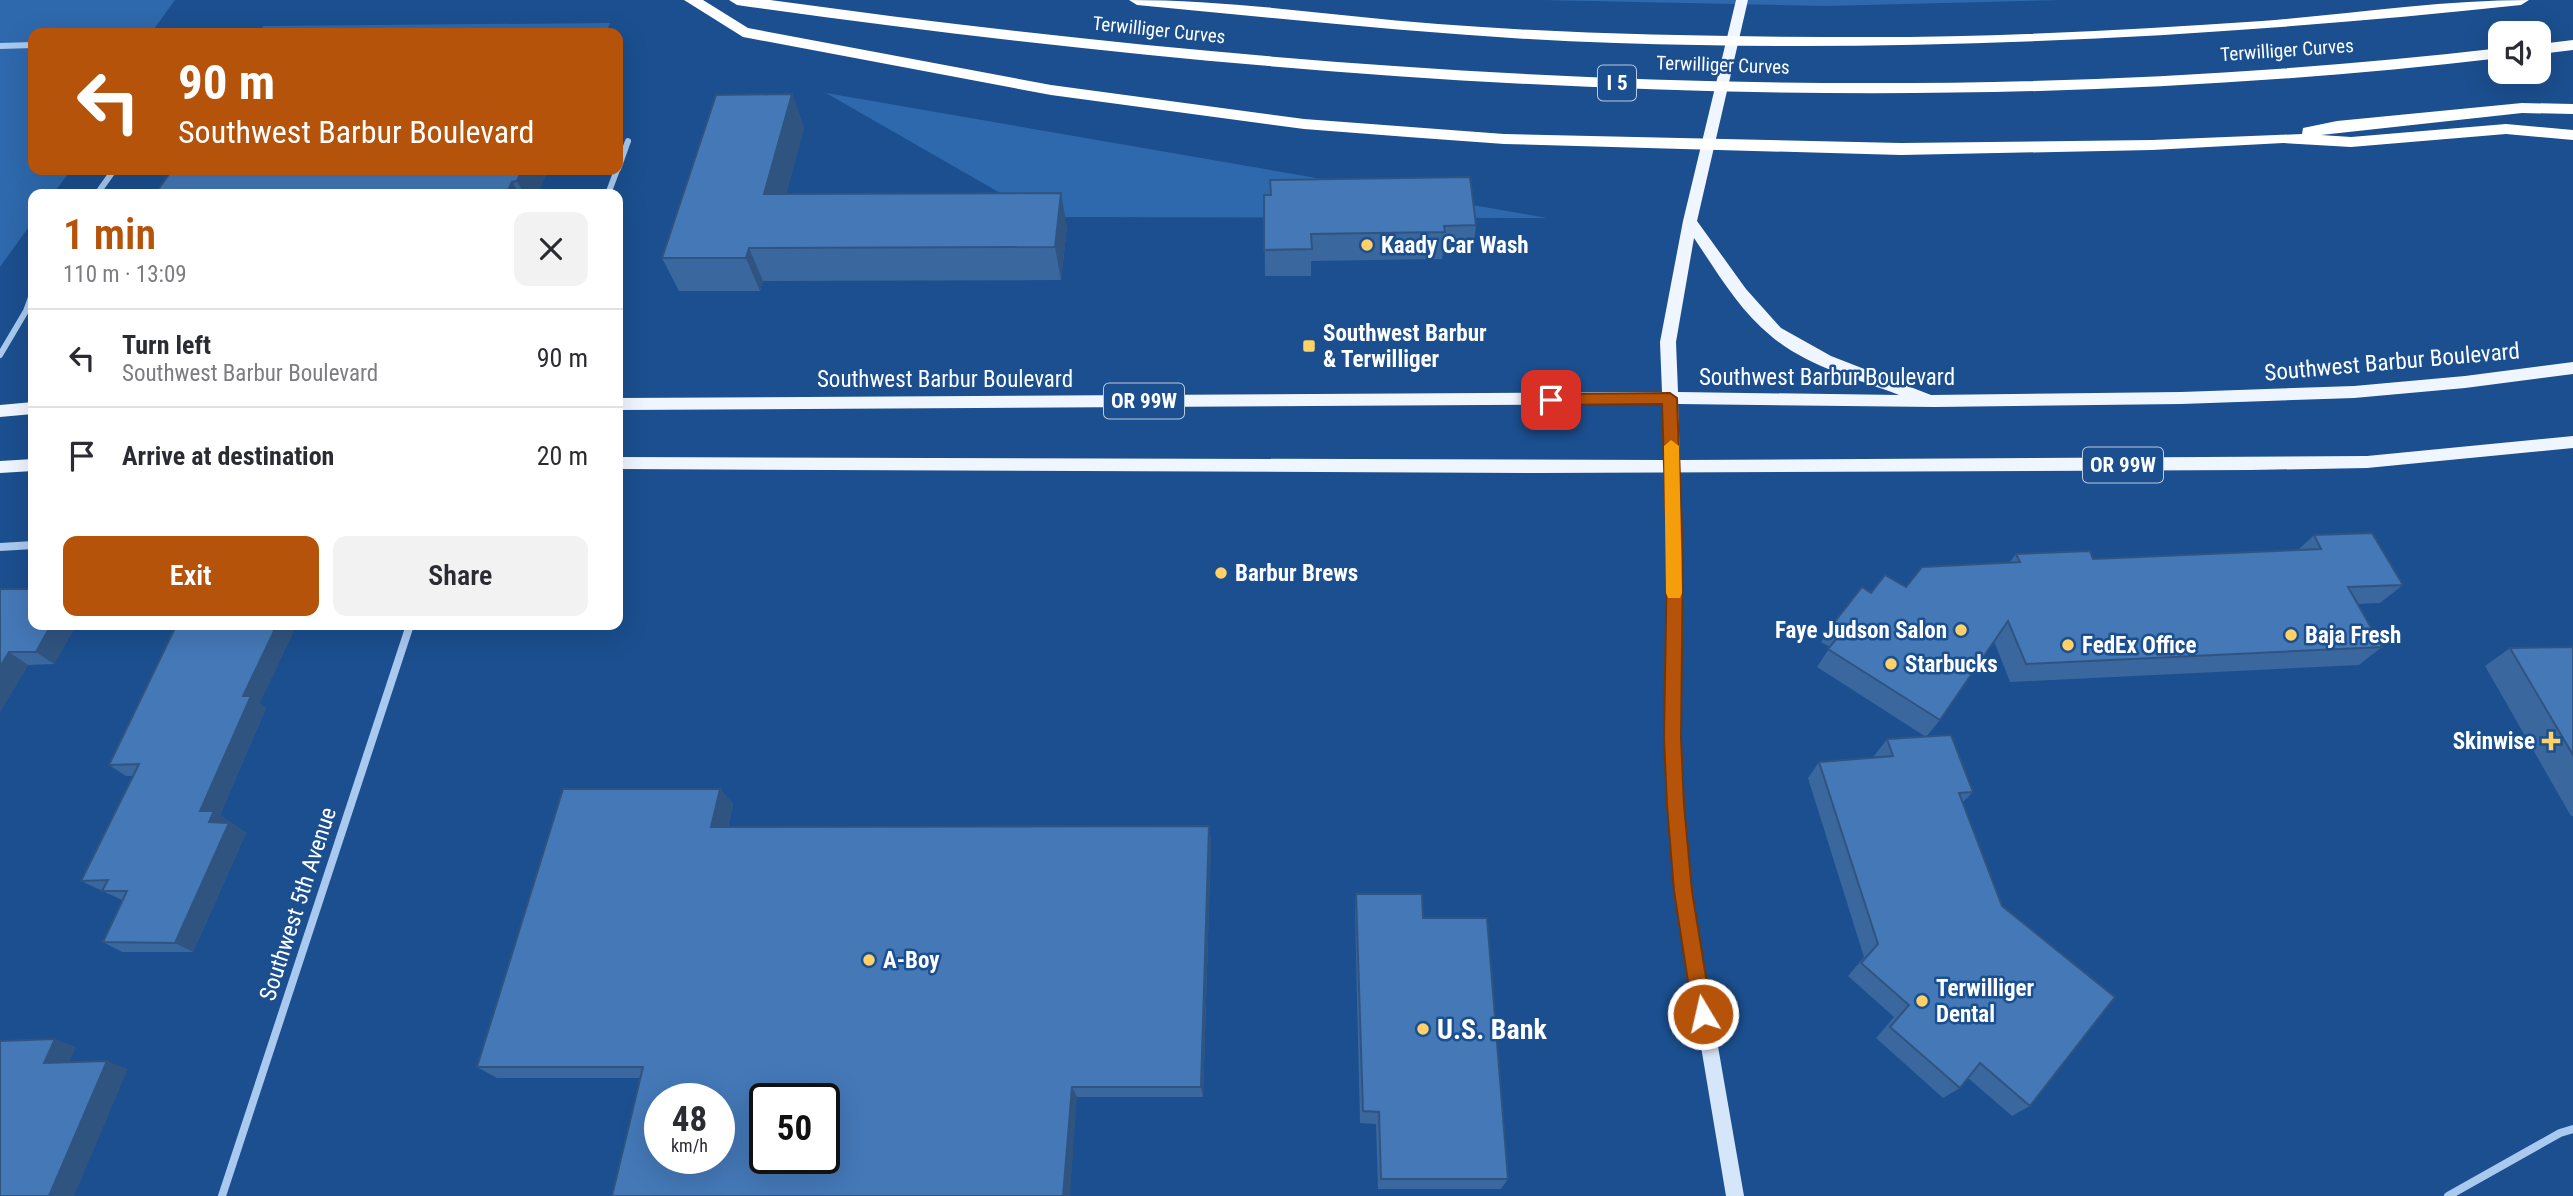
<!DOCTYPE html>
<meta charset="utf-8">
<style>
body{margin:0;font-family:"Roboto Condensed",sans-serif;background:#f2f2f3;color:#2b2b33;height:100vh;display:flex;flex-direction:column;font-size:26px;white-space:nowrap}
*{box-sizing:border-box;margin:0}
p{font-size:23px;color:#7c7c81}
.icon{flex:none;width:38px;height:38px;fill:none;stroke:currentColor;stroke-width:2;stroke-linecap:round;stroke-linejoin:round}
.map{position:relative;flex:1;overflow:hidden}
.panel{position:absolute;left:28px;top:189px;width:595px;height:441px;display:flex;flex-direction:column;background:#fff;border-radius:14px;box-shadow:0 7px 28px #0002}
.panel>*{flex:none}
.top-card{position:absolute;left:28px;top:28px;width:595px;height:147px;border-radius:14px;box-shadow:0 7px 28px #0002;background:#b45309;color:#fff;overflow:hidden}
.tools{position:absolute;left:2488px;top:21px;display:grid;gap:14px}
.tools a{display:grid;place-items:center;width:63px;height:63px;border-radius:14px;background:#fff;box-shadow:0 7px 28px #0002;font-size:35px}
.speed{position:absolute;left:644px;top:1083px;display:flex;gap:14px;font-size:35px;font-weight:700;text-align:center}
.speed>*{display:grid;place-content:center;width:91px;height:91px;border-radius:50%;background:#fff;box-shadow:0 7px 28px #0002;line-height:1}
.speed small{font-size:18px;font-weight:400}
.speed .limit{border:4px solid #111;border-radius:10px;background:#fff;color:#111}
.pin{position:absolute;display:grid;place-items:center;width:60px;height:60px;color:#fff;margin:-30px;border-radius:14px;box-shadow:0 4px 10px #0006}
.me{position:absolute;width:77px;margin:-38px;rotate:351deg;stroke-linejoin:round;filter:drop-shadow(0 0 5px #0008)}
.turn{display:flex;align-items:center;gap:24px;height:147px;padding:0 35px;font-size:32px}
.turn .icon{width:91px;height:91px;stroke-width:2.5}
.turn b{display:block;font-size:49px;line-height:60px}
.round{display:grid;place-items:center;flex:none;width:74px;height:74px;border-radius:14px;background:#f2f2f3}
.summary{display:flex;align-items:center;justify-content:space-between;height:119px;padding:0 35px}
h1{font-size:42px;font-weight:600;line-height:52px;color:#b45309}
.cta{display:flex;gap:14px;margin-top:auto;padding:14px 35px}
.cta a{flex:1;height:80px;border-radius:14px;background:#b45309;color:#fff;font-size:28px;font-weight:600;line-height:80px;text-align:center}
.cta a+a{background:#f2f2f3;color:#2b2b33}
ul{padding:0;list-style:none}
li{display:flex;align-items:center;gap:21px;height:98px;padding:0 35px;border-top:2px solid #e1e1e2}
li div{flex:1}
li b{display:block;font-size:26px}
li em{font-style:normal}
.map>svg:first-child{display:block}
.green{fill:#2e69ad}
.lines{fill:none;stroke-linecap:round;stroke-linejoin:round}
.minor-far1{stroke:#a9c9ee;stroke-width:6}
.minor{stroke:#a9c9ee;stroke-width:8}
.secondary{fill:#d6e6fa;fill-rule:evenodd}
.primary{fill:#f0f6ff;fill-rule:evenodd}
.motorway{fill:#fff;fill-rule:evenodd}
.wall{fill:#3a679d}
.shaded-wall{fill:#305480}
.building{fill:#4478b7;stroke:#305480;stroke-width:2;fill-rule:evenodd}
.route{fill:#b45309;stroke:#753606;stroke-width:2}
.slow{fill:#f59e0b}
.poi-dot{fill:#ffd166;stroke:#1b4f8f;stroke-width:2.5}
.labels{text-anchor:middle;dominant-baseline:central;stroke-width:5;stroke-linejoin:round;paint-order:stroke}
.far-street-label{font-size:19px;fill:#fff;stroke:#1b4f8f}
.shield{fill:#1b4f8f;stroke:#bbcadd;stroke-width:2}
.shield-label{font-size:21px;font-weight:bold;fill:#fff}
.poi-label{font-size:23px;font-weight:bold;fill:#fff;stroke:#1b4f8f;text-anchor:start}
.street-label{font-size:23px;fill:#fff;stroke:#1b4f8f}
.near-poi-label{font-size:28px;font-weight:bold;fill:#fff;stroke:#1b4f8f;text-anchor:start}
</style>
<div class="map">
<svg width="2573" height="1196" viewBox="0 0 2573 1196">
<rect width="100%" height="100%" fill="#1b4f8f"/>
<path class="green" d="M0 0H175L151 33H33V170H71L53 194H33V221L0 267Z
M1541 0H2062L1826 6Z
M610 23 606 33H259L263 26Z
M826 93 1547 218 1042 217Z"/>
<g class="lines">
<path class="minor-far1" d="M0 46 33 45
M618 169 628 141
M97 194 114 170
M608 194 617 170
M0 355 26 311 33 292"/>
<path class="minor" d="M0 547 33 545
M222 1196 410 625
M2448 1196 2560 1133 2573 1129"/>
<path class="secondary" d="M1672 462 1679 467 1682 558 1679 738 1691 891 1744 1196H1726L1675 891 1665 738 1668 558 1665 467Z"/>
<path class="primary" d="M1736 0H1748L1697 221 1746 289 1781 328 1831 356 1931 395 2181 392 2354 386 2465 376 2573 362V374L2465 388 2354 398 2181 404 1935 407 1678 404 1680 460 2367 456 2573 436V448L2367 468 2250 470 1538 473 618 469V457L1664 460 1662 404 618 410V398L1662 392 1660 342 1683 221ZM1694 238C1717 272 1739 310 1771 336 1806 366 1857 379 1899 395L1678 392 1676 342Z
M33 402V414L0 417V405Z
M33 459V471L0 473V461Z"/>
<path class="motorway" d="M684 0H703L748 28 1051 85 1304 119 1504 134 1901 143 2152 140 2302 134 2303 128 2337 121 2522 103 2573 104V114L2522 113 2321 135 2351 137 2506 124 2573 130V140L2506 134 2351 147 2283 143 2152 150 1901 155 1504 144 1408 137 1304 129 1051 95 743 37Z
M729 0H770C1342 79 1925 115 2501 48V58C1914 127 1320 87 737 5Z
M1129 0C1233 0 1335 16 1438 24 1581 35 1725 37 1868 37 1999 37 2131 30 2262 21 2351 14 2440 0 2529 0L2521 5C2220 37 1919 53 1616 43 1456 38 1297 20 1137 5Z
M2573 40V50L2539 54V44Z"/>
</g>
<path class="wall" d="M792 94 804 128 786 194 1067 227 1061 280 763 281 760 291H679L662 258Z
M548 170 538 194H155Z
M1264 195 1476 225 1473 252H1443L1442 259 1311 261V276H1265Z
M2314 535 2403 585 2380 603 2358 604 2382 647 2359 665 2010 682 1994 641 1940 720 1926 737 1973 792 1963 802 2030 1106 2012 1116 1968 1078 1960 1088 1943 1098 1876 1038 1894 1017 1848 976 1864 957 1808 778 1819 762 1875 758 1874 756 1887 739 1926 737 1817 667 1830 647 1821 642 1833 624 1871 593 1906 587 2009 563 2016 554 2093 559 2298 550Z
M0 589 33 625H76L54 664 28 665 0 712Z
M2573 647V816H2571L2485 666 2510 648Z
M260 703 266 708 220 815 246 833 193 952H122L103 942 122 900 81 881 133 776H126L109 765Z
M720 789 733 804 728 827 1209 826 1211 842 1203 1097H1077L641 1078H497L477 1067Z
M1356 894 1423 918 1508 1179 1501 1189H1378L1376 1124 1360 1123 1355 912Z"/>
<path class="shaded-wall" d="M792 94 804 128 777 228 764 194Z
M522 170H548L538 194H524L517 181Z
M512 182 520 194H506Z
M1061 193 1067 227 1061 280 1055 247Z
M749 248 763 281 760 291 746 258Z
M51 625H76L54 664 36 652Z
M277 625H297L260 703 266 708 220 815 246 833 193 952 175 943 209 822 200 811 243 696Z
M9 652 28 665 0 712V667Z
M720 789 733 804 724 842 711 827Z
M1209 826 1211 842 1203 1097 1201 1087Z
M55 1039 76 1047 66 1070 44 1063Z
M107 1061 128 1069 74 1196H49Z
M1072 1087 1077 1097 1070 1196H1063Z"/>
<path class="building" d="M792 94 764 194 1061 193 1055 247 749 248 746 258H662L716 95Z
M172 170H522L517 181 512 182 506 194H155Z
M1470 177 1476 225 1444 226 1445 232 1311 234 1312 249 1264 250V195H1271L1270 180Z
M2372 533 2403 585 2348 587 2382 647 2026 664 2008 621 1940 720 1828 649 1843 631 1833 624 1862 587 1871 593 1885 575 1906 587 1922 567 2020 562 2016 554 2090 551 2093 559 2321 549 2314 535Z
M0 589H33V625H51L36 652H9L0 667Z
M209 625H277L243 696H251L200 811H214L209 822 229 823 175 943 103 942 127 891H102L108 880 81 881 139 764 109 765 175 628H207Z
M2573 647V755L2510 648Z
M1951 735 1973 792 1959 793 2002 906 2115 997 2030 1106 1980 1063 1960 1088 1890 1027 1909 1005 1861 963 1878 944 1819 762 1893 756 1887 739Z
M563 789H720L711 827 1209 826 1201 1087H1072L1063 1196H612L643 1067H477ZM660 1099H719V1158H660ZM765 1099H824V1158H765Z
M1356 894H1422L1423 918H1487L1508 1179H1381L1379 1112 1363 1111Z
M55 1039 44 1063 107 1061 49 1196H0V1041Z"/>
<path class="route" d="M1670 393 1677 398 1683 558 1681 738 1684 805 1692 891 1712 1014 1709 1021 1703 1023 1696 1021 1693 1014 1674 891 1667 805 1664 738 1667 558 1662 404 1551 405 1544 400 1551 394Z"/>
<path class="slow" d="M1671 440 1679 446 1682 593 1680 598H1668L1666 593 1664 446Z"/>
<g class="poi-dot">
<circle cx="1367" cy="245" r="7"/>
<rect x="1302" y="339" width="14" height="14" rx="3.5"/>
<circle cx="1221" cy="573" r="7"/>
<circle cx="1961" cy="630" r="7"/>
<circle cx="2291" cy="635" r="7"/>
<circle cx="2068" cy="645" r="7"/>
<circle cx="1891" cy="664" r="7"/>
<path d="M2547.5 730.5h7v7h7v7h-7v7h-7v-7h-7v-7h7z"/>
<circle cx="869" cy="960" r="7"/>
<circle cx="1922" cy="1001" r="7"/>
<circle cx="1423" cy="1029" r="7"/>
</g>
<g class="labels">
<g class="far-street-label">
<text transform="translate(1159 30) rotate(6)">Terwilliger Curves</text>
<text transform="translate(2287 50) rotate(-4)">Terwilliger Curves</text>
<text transform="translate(1723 65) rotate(2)">Terwilliger Curves</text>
</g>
<g class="shield">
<rect x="1598" y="65.5" width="38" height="35" rx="5"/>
<rect x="1104" y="383.5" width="80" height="35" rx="5"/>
<rect x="2083" y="447.5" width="80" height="35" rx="5"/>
</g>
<g class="shield-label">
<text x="1617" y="83">I 5</text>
<text x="1144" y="401">OR 99W</text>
<text x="2123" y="465">OR 99W</text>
</g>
<g class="poi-label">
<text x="1381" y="245">Kaady Car Wash</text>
<text x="1323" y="333">Southwest Barbur<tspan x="1323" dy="26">&amp; Terwilliger</tspan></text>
<text x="1235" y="573">Barbur Brews</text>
<text x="1947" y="630" text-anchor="end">Faye Judson Salon</text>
<text x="2305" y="635">Baja Fresh</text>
<text x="2082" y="645">FedEx Office</text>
<text x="1905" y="664">Starbucks</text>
<text x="2535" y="741" text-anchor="end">Skinwise</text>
<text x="883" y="960">A-Boy</text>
<text x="1936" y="988">Terwilliger<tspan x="1936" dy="26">Dental</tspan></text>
</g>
<g class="street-label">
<text transform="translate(2392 362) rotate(-5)">Southwest Barbur Boulevard</text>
<text x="1827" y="377">Southwest Barbur Boulevard</text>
<text x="945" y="379">Southwest Barbur Boulevard</text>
<text transform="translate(298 904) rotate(-72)">Southwest 5th Avenue</text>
</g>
<g class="near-poi-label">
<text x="1437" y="1029">U.S. Bank</text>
</g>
</g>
</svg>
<div class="tools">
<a><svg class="icon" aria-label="sound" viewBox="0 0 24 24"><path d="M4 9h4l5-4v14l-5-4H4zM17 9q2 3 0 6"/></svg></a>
</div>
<div class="speed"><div>48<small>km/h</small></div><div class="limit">50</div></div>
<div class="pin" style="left:1551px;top:400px;background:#d93025"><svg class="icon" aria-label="arrive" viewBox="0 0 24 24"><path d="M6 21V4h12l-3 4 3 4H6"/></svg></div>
<svg class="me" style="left:1703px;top:1014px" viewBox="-20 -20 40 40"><circle r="17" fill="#b45309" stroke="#fff" stroke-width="3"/><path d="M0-11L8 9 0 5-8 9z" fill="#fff"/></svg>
<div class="top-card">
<div class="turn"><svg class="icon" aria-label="left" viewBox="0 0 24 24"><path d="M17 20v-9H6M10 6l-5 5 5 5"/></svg><div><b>90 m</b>Southwest Barbur Boulevard</div></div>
</div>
<section class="panel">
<div class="summary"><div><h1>1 min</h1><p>110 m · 13:09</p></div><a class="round"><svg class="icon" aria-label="close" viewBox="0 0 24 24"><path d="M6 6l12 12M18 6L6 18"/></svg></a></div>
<ul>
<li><svg class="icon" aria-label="left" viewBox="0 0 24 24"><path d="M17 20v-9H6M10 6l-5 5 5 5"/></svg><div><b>Turn left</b><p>Southwest Barbur Boulevard</p></div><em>90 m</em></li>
<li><svg class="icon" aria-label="arrive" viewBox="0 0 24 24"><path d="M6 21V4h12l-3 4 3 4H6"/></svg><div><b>Arrive at destination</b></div><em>20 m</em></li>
</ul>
<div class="cta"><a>Exit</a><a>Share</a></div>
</section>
</div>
